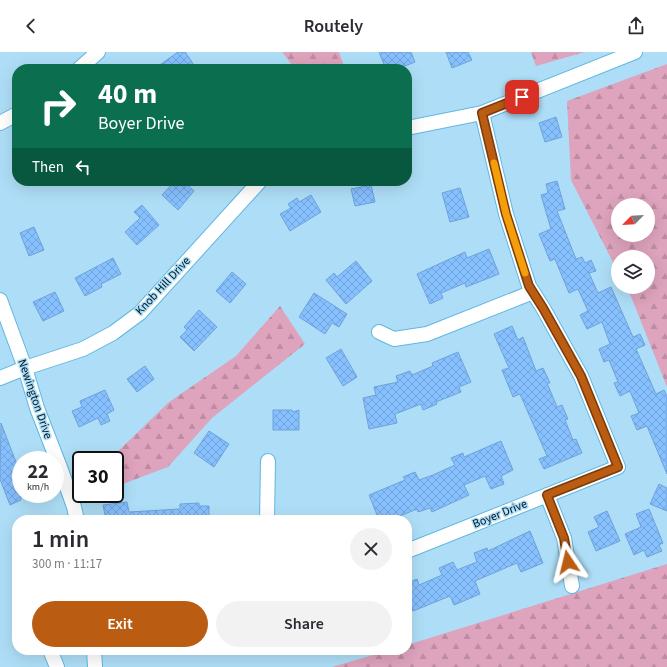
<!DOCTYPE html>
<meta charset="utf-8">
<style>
body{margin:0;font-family:"Source Sans 3",sans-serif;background:#f2f2f3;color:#2b2b33;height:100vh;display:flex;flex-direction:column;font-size:15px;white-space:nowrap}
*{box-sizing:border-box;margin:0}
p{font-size:13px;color:#7c7c81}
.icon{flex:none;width:22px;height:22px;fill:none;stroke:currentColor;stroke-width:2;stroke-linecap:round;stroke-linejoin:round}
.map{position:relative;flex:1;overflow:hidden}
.side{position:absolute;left:12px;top:463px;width:400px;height:140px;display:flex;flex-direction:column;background:#fff;border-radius:16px;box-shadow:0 4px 16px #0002}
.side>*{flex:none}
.top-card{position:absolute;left:12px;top:12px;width:400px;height:122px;border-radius:16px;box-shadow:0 4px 16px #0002;background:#0b6e4f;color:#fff;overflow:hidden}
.needle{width:26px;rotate:246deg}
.tools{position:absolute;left:611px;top:146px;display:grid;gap:8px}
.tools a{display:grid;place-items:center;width:44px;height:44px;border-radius:50%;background:#fff;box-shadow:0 4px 16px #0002;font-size:20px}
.speed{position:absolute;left:12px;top:399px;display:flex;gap:8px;font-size:20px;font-weight:700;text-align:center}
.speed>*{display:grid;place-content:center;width:52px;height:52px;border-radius:50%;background:#fff;box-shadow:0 4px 16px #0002;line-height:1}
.speed small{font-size:10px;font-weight:400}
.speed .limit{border:2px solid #111;border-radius:6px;background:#fff;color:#111}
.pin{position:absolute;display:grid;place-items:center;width:34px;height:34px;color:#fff;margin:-17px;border-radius:8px;box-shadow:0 2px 6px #0006}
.me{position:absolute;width:44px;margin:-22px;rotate:350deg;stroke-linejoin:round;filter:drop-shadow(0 0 3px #0008)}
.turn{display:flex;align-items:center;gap:14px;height:84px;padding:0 20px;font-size:18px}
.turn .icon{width:52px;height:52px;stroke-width:2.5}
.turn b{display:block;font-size:28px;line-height:34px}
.then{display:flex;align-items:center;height:38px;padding:0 20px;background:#0003;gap:8px;font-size:15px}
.round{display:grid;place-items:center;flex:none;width:42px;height:42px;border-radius:21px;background:#f2f2f3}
.overview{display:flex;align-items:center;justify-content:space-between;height:68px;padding:0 20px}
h1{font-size:24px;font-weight:600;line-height:30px}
.primary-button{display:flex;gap:8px;margin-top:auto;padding:8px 20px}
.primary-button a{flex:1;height:46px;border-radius:24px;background:#ba5c11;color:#fff;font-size:16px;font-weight:600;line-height:46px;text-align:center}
.primary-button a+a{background:#f2f2f3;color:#2b2b33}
header{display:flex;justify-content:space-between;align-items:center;height:52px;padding:0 20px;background:#fff;font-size:18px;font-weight:600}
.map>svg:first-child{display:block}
.forest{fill:url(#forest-firs);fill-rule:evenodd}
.building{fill:url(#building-cross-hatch);stroke:#6ea2da}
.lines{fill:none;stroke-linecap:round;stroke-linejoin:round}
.street-casing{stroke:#62b6df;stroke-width:16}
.street{stroke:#fff;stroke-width:14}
.route-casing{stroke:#793c0b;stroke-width:10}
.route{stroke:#ba5c11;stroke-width:7}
.slow{stroke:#f59e0b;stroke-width:7}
.labels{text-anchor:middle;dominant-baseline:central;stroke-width:3;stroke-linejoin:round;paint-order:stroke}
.street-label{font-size:12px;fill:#001824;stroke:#aedef7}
</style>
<header><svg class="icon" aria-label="back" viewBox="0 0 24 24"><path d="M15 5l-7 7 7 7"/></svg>Routely<svg class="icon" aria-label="share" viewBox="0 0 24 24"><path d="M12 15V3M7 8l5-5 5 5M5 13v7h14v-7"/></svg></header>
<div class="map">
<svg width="667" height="615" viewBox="0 0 667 615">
<defs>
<pattern id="forest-firs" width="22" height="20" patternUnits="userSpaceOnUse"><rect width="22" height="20" fill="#dea3bd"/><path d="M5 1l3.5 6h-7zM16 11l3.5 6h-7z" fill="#bd8ca2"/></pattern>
<pattern id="building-cross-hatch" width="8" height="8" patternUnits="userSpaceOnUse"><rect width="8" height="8" fill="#87c0fe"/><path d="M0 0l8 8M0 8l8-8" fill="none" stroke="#73a4da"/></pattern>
</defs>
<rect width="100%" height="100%" fill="#aedef7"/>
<path class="forest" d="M282 0H339L345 17H295Z
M531 0H585L536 14Z
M667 12V335L632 247 626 235H648V205H618V220L571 128 567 49ZM618 153H648V183H618Z
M280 254 305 292 212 366 168 415 120 433 115 402 169 350 236 304Z
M667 512V615H332L390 598H407V593Z"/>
<path class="building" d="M178 0H185L194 13 189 17H154Z
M379 0H411L415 10 397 17H386Z
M446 0H468L472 8 452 16Z
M556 65 562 85 545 90 539 71Z
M175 129H183L194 139 178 158 162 143Z
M557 129 565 157 557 159 576 207 582 205 585 211 591 208 596 219 589 221 598 241 611 235 633 285 640 282 645 293 636 297 656 342 664 338 667 344V422L647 374 637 378 631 364 639 361 630 339 620 344 614 331 618 330 609 308 604 310 599 297 610 292 602 270 587 277 580 263 588 259 578 237 569 241 555 207 550 209 539 182 551 177 541 143 548 141 546 132Z
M371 133 375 150 355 154 351 137Z
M460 136 469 165 450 170 442 141Z
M311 143 321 160 290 179 280 162 291 156 288 152 297 146 299 150Z
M142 153 159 173 137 193 125 180 140 166 134 160Z
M34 175 44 198 29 204 20 181Z
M489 197 499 222 466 235 465 231 441 241 443 246 430 252 417 222 465 200 467 206Z
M113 206 121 222 101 232 102 235 85 244 75 226Z
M356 209 372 229 346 252 326 228 334 221 337 225Z
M232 220 246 232 230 251 216 239Z
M55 240 64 259 43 269 33 250Z
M314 241 347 262 339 275 332 271 325 282 299 265Z
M199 258 217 275 194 299 180 285 187 278 184 275Z
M512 274 518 288 523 285 536 319 543 316 550 331H547L557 355 562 353 568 367 565 368 573 388 576 387 582 401 544 417 539 407 547 404 520 342 513 345 502 318 509 316 494 282Z
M341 297 357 325 343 334 326 306Z
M458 300 471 330 459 335 461 340 436 350 437 352 423 358 421 352 395 362 397 371 369 377 363 346 376 343 374 335 398 330 396 324 410 319 412 323 433 314 432 311Z
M145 314 154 327 137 340 127 327Z
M105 338 114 358 107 362 110 369 101 373 98 366 79 375 72 359 82 355 80 349Z
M273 358H292L293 360 299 358V378H273Z
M1 371 21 423V448L10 453 0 427Z
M209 379 229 392 214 415 194 401Z
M501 389 513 418 501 424 504 432 491 437 485 424 464 433 469 443 432 460 430 456 418 460 417 457 390 468H379L369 443 405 428 403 425 415 420 419 428 433 423 455 413 451 406 463 401 464 405Z
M659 432 667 436V459L650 452Z
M127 450 129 460 180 457V452L199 451V454H209V468H106L103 453Z
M649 457 663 491 659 493 662 499 647 505 644 498 634 503 625 482 641 475 636 462Z
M607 459 620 489 596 499 588 480 599 475 594 465Z
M530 479 543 511 521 520 517 511 475 529 480 542 454 553 450 544 413 559 407 544V531L417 527 419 533 442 523 439 516 453 510 457 518 477 510 474 501 487 496 488 499Z"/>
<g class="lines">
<g class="street-casing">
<path id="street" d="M79 17 98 0
M0 71 17 62
M407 76 482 61 635 0
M0 248 25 316 37 356 61 418 74 455 77 468
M379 280 394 287 427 282 533 240
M0 326 25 316 83 297 113 281 140 261 260 129
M547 443 564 486 572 534
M267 468 268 409
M407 499 618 415 581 324 543 256 529 234 506 162 482 61
M50 598 57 615
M94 598 95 615"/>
</g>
<use href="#street" class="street"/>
</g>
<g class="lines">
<g class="route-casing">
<path id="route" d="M522 45 482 61 506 162 529 234 543 256 581 324 618 415 547 443 564 486 568 510"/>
</g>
<use href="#route" class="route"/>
<path class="slow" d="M494 111 506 162 525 221"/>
</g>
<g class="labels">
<g class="street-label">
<text transform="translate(163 234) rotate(-47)">Knob Hill Drive</text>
<text transform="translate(35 347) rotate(71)">Newington Drive</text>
<text transform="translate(500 462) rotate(-22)">Boyer Drive</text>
</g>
</g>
</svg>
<div class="tools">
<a><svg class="needle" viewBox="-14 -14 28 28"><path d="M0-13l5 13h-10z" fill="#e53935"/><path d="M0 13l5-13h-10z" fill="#7c7c81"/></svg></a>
<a><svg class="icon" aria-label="layers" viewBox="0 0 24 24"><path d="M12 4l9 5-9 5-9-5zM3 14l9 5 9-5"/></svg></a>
</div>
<div class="speed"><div>22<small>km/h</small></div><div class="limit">30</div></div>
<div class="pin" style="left:522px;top:45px;background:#d93025"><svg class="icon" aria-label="arrive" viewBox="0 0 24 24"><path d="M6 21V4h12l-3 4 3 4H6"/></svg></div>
<svg class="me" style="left:568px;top:510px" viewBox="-20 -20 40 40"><path d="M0-17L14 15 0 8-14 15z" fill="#ba5c11" stroke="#fff" stroke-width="4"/></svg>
<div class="top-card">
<div class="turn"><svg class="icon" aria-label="right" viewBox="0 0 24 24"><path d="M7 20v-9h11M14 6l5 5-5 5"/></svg><div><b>40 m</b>Boyer Drive</div></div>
<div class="then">Then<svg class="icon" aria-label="left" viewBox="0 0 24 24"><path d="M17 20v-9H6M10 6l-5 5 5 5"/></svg></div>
</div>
<section class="side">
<div class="overview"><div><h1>1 min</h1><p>300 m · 11:17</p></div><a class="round"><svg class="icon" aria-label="close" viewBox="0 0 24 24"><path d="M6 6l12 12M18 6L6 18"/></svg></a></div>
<div class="primary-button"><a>Exit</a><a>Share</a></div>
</section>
</div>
